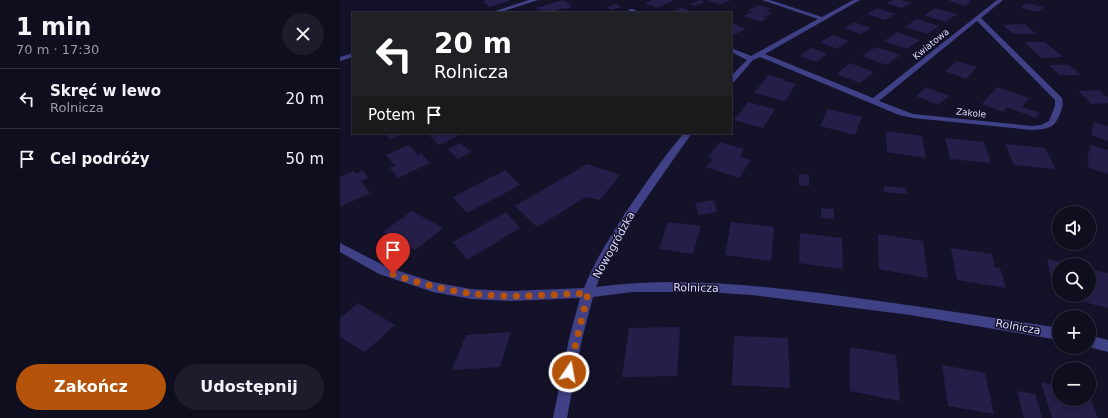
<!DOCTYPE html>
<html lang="pl">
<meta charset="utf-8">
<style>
body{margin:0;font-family:"DejaVu Sans",sans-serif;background:#1d1c2c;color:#f1f3f6;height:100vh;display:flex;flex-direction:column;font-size:15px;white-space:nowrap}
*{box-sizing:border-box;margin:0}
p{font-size:13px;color:#9b9ca4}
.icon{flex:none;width:22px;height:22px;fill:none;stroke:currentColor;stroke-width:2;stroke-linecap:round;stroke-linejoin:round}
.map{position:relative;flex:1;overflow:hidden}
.drawer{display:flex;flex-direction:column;background:#0f0e1f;width:340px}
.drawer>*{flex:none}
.hud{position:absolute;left:12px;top:12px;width:380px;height:122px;border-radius:0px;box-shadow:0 2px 6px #0003,0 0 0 1px #2f2e3d;background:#202124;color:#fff;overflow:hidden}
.buttons{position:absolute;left:712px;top:206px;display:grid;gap:8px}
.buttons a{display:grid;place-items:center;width:44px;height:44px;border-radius:50%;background:#0f0e1f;box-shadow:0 2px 6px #0003,0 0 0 1px #2f2e3d;font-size:20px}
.pin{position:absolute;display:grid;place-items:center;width:34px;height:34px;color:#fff;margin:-41px -17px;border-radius:50% 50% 50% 0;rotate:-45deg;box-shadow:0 0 4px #0007}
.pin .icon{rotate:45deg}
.me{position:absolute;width:44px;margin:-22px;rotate:12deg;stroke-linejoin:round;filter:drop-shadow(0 0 3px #0008)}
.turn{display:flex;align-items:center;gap:14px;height:84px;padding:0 16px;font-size:18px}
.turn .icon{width:52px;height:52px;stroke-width:2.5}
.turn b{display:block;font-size:28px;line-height:34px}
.then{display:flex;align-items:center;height:38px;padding:0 16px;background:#0003;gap:8px;font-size:15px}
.round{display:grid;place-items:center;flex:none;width:42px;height:42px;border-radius:21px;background:#1d1c2c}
.summary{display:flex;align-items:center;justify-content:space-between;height:68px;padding:0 16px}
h1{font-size:24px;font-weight:800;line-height:30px}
.primary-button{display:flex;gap:8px;margin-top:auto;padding:8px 16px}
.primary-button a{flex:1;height:46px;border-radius:24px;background:#b45309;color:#fff;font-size:16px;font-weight:800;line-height:46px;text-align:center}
.primary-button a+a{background:#1d1c2c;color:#f1f3f6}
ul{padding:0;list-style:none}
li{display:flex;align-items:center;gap:12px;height:60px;padding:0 16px;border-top:1px solid #2f2e3d}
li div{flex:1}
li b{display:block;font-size:15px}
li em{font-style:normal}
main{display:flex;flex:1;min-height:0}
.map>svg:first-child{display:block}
.building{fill:#251e49}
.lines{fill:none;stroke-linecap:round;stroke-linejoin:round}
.minor{fill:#3f4086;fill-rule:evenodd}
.route{stroke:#b45309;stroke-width:7;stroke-dasharray:0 12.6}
.labels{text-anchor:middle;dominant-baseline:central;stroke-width:3;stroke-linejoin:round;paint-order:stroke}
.far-street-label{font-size:9px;fill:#dddbfd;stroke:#141229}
.street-label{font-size:11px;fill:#dddbfd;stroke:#141229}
</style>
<main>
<section class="drawer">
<div class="summary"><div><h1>1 min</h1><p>70 m · 17:30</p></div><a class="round"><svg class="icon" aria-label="close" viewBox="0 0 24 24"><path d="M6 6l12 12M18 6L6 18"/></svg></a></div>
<ul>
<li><svg class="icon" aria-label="left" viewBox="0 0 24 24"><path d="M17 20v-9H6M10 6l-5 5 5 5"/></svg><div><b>Skręć w lewo</b><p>Rolnicza</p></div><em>20 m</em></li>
<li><svg class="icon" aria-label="arrive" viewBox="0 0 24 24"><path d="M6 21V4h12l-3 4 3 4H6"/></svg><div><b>Cel podróży</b></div><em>50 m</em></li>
</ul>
<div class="primary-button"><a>Zakończ</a><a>Udostępnij</a></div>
</section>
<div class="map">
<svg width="768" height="418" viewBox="0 0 768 418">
<rect width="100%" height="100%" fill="#141229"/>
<path class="building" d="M144 0H171L150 7 143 2 146 1Z
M223 0 232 5 230 6 232 7 226 9 224 8 212 12H214L212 13H204L196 8Z
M312 0H331L334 1 316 8 305 3Z
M359 0 365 2 355 6 350 4Z
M367 0H391L380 5Z
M553 0H561L571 3 562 8 547 3Z
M611 0H628L632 1 625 6 609 1Z
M686 3 704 7 698 12 681 8Z
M276 4 281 7 271 10 266 7Z
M419 5 431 9 427 11 432 13 423 17 428 18 420 22 404 16 412 12 407 11Z
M342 7 354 13H333L336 12 333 11Z
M537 8 555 14 545 20 527 14Z
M595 8 617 14 605 22 584 15Z
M577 19 599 26 587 34 565 27Z
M514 22 531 28 521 34 504 28Z
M391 23 406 29 391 36Z
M685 24 696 34H673L663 25Z
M557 32 580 40 567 49 544 41Z
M493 35 509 41 496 49 480 42Z
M684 42H705L723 57 701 58Z
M536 47 560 55 546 65 522 56Z
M471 48 488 54 476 62 459 56Z
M617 61 637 67 626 79 605 71Z
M510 63 534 72 520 83 496 74Z
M709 65H729L741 75H720Z
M428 75 445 79 444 81 456 84 445 101 414 93Z
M586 87 609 96 598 105 576 96Z
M657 87 689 98 682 107 700 113 696 118 667 107 663 112 642 104Z
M759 90 768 98V103L752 104 738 91Z
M408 102 435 109 423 128 394 120Z
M488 109 522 117 515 135 480 126Z
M754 122 768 126V141L751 135Z
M546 131 582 136 586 158 547 152Z
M45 133H66L50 140Z
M87 133H124L99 145Z
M605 138 644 142 651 163 610 159Z
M380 142 404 149 400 156 411 160 399 178 366 167 373 159 368 157Z
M120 143 131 152 118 159 108 149Z
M665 144 705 148 716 169 674 165Z
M69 145 78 155 81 153 90 163 58 178 50 168 55 166 46 155Z
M751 145 768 150V174L747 167 749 160 747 159Z
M247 164 280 175 260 200 246 197 197 227 175 206Z
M23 170 28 178 21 181 30 193 0 207V177L14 171 16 174Z
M165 170 180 185 127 213 113 197Z
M459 174 469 175V186L459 185Z
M544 186 566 188 567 194 544 192Z
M374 200 377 212 359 215 355 203Z
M481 208 494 209V219L481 218Z
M72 211 103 228 75 250 43 232Z
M166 212 180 228 127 260 113 242Z
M328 222 361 226 353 254 319 249Z
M391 222 434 227 431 261 385 255Z
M460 233 502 238 503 269 459 263Z
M538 234 583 241 588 278 539 269Z
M611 248 652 254 655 267 660 268 666 288 617 280Z
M707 259 730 264 719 265V295H749V269L768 273V308L715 295Z
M18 303 55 325 25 352 0 337V318Z
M340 327 337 376 282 377 289 328Z
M171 332 160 367 112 370 126 335Z
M394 336 448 338 450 388 392 385Z
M510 347 556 355 560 401 510 391Z
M602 365 645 373 654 414 608 406Z
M701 382 719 386V399H749V395L758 418H712Z
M677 391 695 394 702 418H684Z"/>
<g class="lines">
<path class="minor" d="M189 0H198L158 13H149Z
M422 0H430L482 17 513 0H520L425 54 533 98 657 0H663L641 18 722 98C723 103 723 106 721 111 715 128 710 129 692 130L573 118 559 115 420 57 413 60 394 82H391V76L407 60 391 52V48L411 56 478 19ZM637 21 715 100V106L709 121 701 125 692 126 573 114 539 101Z
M289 9H293L301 13 289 11Z
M13 53V57L0 61V57Z
M344 133H352C331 163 309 193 289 224 277 244 264 265 256 287 336 276 409 285 488 294 565 304 642 316 719 328V340L570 315 412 295 365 292H293L253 297 242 339 227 418H213L229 339 240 298 171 301 131 299 93 292 39 274 0 252V243L47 267 93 282 131 289 171 291 244 288C254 262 269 239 284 215 303 187 322 159 344 133Z
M749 335 768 340V352L749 347Z"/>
</g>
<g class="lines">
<path class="route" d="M53 274C91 288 131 296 172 296 197 296 223 294 248 293L229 372"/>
</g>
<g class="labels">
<g class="far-street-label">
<text transform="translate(591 44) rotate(-39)">Kwiatowa</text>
<text transform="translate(631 113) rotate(6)">Zakole</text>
</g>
<g class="street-label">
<text transform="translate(274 245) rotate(-61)">Nowogródzka</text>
<text transform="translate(356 288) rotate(1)">Rolnicza</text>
<text transform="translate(678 327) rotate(10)">Rolnicza</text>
</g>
</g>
</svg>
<div class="buttons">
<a><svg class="icon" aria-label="sound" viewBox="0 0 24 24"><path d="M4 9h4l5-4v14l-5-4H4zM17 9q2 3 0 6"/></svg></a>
<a><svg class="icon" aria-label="search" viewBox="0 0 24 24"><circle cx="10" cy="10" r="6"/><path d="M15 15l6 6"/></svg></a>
<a>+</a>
<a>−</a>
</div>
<div class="pin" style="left:53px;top:274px;background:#d93025"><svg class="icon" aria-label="arrive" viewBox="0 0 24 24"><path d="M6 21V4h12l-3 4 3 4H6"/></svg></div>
<svg class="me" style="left:229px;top:372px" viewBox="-20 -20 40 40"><circle r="17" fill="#b45309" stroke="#fff" stroke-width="3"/><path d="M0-11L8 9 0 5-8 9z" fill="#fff"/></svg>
<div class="hud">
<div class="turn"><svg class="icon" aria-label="left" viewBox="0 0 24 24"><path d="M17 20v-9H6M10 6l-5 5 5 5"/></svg><div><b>20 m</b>Rolnicza</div></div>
<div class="then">Potem<svg class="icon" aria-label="arrive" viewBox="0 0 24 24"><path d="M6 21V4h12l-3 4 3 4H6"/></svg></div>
</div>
</div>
</main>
